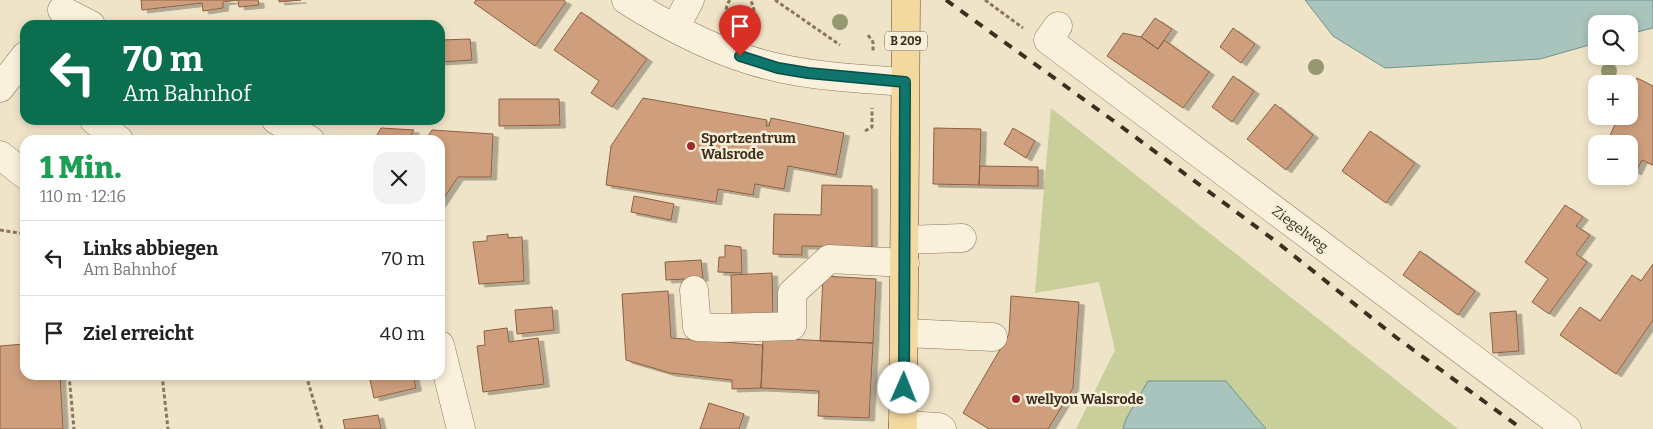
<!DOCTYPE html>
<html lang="de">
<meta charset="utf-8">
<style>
body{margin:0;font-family:Bitter,serif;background:#f2f2f2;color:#222;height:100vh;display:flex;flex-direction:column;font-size:19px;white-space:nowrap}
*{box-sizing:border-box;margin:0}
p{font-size:16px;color:#767676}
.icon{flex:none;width:28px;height:28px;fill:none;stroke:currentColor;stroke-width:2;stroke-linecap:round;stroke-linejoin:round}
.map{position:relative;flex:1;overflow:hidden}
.side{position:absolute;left:20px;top:135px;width:425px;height:245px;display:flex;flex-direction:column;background:#fff;border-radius:15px;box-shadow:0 2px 8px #0003}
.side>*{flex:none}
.top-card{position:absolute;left:20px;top:20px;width:425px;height:105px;border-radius:15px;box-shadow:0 2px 8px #0003;background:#0b6e4f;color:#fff;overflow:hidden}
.tools{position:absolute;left:1588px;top:15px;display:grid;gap:10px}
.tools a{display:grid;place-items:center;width:50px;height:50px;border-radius:10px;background:#fff;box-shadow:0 2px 8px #0003;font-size:25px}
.pin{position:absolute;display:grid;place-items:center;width:42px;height:42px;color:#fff;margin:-51px -21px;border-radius:50% 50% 50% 0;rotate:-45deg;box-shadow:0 0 5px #0007}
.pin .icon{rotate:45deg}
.me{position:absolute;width:55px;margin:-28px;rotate:1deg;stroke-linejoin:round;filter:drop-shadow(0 0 4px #0008)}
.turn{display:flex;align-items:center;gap:18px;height:105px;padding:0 20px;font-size:22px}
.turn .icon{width:65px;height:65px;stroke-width:2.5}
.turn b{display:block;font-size:35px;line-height:42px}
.round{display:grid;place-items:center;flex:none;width:52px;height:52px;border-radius:15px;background:#f2f2f2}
.headline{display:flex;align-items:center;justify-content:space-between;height:85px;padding:0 20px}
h1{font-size:30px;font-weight:800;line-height:38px;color:#1e9e55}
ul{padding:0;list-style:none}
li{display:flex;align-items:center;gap:15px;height:75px;padding:0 20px;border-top:1px solid #e0e0e0}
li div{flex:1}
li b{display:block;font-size:19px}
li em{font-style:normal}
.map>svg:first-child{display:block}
.green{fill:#c9cf9b}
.water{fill:#a9c4bc;stroke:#6f938a}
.building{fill:#cf9f7d;stroke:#8d5f41;filter:url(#shadow)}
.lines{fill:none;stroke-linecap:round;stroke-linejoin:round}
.minor-casing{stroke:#8d765c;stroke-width:29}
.major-casing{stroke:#5b4430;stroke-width:29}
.path{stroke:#8d765c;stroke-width:3;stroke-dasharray:4 2.5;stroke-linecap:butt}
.minor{stroke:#faf1dc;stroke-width:28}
.major{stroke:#f3d9a0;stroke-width:28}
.rail{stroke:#3d2e20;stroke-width:4;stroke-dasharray:9 9;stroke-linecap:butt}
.tree{fill:#96986f}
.route-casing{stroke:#0a4d48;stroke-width:12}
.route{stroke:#0f766e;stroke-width:9}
.poi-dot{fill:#9e2a2b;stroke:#f7eed8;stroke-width:2}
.labels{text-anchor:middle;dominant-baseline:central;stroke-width:5;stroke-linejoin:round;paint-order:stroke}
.shield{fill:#f7eed8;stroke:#756857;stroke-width:1}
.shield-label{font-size:12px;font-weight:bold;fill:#3d2e20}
.poi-label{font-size:14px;font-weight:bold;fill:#3d2e20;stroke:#f7eed8;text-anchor:start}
.street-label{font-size:14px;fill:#3d2e20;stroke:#f7eed8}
</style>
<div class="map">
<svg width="1653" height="429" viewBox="0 0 1653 429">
<defs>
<filter id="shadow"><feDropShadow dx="5.5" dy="3" stdDeviation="0" flood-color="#0004"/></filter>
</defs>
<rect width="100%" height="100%" fill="#f0e4c8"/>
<path class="green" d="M1051 108 1458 429H1266L1226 381H1148L1126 419 1123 429H1076L1115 350 1099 282 1035 293Z"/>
<path class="water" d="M1305 0H1653V28L1629 34V24H1596V43L1540 59 1385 68 1333 36Z
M1148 381H1226L1266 429H1123L1126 419Z"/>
<path class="building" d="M141 0H258L259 5 239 7 238 0 223 2V8L203 11 202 3 142 10Z
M279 0H301L279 2Z
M476 0H563L566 2 535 46 474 3Z
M581 12 647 59 612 107 591 93 599 81 554 50Z
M1155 18 1172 29 1158 49 1141 37Z
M1233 28 1255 44 1241 63 1220 47Z
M1123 33 1141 37 1158 49 1164 40 1209 72 1183 108 1107 56Z
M470 39 472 60 440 62V40Z
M1233 76 1254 91 1232 122 1212 107Z
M1637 78 1653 86V165L1642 160 1636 172 1629 168V144H1606L1619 116H1629V95Z
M643 98 767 120 766 126H769L771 118 844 133 836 175 788 166 784 189 755 184 753 195 718 189 716 202 606 185 611 146Z
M499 99H559L560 125 499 126Z
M1275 104 1313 135 1286 170 1247 139Z
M381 128 414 130 408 140H374Z
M934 128 981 129 979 185 933 184Z
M1013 128 1035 141 1026 158 1004 144Z
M432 130 493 134 491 177H458L440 204V140H425Z
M1370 131 1415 163 1386 203 1342 171Z
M980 166 1038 167V186L979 185Z
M822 185 872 186V247L802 246V255L773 254 774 214 821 215Z
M634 196 674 204 671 220 631 212Z
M1565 205 1583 217 1576 226 1590 235 1576 254 1587 262 1549 314 1532 302 1548 279 1525 262Z
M508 234V238L522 237 524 281 479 284 473 242 487 241V236Z
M725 245 741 247 742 273 718 272 719 257H725Z
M1420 251 1475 291 1458 315 1403 275Z
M701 260 703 278 666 280 665 262Z
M1653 264V320L1616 374 1560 335 1580 307 1600 321 1632 275 1641 281Z
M772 273 773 319 732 320 731 275Z
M823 276 876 279 873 343 820 341Z
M668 291 671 338 763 345 761 388 732 389V380L670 373 626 360 622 294Z
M1011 296 1079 302 1073 388 1048 429H989L963 413 1009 334Z
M552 307 554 330 517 334 515 310Z
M1516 311 1519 351 1493 353 1490 313Z
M507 328 509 342 538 338 544 384 483 392 477 346 485 345 484 331Z
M23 331H25V375H60L63 429H0V346L24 344Z
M763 338 873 343 869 418 818 416 819 391 761 388Z
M369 375H413L416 388 374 398Z
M709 403 744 414 739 429H700Z
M378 415 381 429H345L343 420Z"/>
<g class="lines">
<g class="minor-casing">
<path id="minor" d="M626 0C671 29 727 57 779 68 820 77 863 79 905 82
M62 10 91 25
M1058 26 1048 40 1567 429
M675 28 690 0
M0 88 25 56
M94 120 119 140
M276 120 310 140
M0 155 25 175
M905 240 962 238
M694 290 697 327 724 328 792 326V293L829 259 905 263
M905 333 993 337
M440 345 461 429
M903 425 939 427 942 429"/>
</g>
<g class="major-casing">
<path id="major" d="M903 429 906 0"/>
</g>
<path class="path" d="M730 0C727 4 725 9 727 15 735 33 764 19 750 0
M775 0 840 45
M985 0 1023 28
M868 35 873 42V51
M865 131 872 127V108
M0 230 25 234
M69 375 74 429
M162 375 168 429
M306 375 322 429"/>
<use href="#minor" class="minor"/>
<use href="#major" class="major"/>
<path class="rail" d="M946 0 1111 119 1278 243 1397 338 1522 429"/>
</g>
<g class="tree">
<circle cx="840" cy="22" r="8"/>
<circle cx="1316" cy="67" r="8"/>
<circle cx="1609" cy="71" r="8"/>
</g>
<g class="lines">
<g class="route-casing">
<path id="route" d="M740 56 778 68 808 73 905 82 904 388"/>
</g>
<use href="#route" class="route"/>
</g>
<g class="poi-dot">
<circle cx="691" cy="146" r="5"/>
<circle cx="1016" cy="399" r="5"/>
</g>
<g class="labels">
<rect class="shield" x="885" y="31.5" width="42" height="19" rx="4"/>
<g class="shield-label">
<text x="906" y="41">B 209</text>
</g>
<g class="poi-label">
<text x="701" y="138">Sportzentrum<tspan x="701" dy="16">Walsrode</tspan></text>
<text x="1026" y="399">wellyou Walsrode</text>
</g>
<g class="street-label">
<text transform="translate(1300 229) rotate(37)">Ziegelweg</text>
</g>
</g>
</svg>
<div class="tools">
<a><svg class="icon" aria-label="search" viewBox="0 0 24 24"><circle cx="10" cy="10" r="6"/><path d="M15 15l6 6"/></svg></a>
<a>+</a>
<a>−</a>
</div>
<div class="pin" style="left:740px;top:56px;background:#d93025"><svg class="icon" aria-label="arrive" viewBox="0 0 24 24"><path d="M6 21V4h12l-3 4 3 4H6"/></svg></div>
<svg class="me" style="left:904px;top:388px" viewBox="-20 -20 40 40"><circle r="19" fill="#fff"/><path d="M0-13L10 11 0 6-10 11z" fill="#0f766e"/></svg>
<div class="top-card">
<div class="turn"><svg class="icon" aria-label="left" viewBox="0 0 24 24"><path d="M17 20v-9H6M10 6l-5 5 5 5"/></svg><div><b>70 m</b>Am Bahnhof</div></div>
</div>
<section class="side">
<div class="headline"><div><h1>1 Min.</h1><p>110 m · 12:16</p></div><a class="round"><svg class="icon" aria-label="close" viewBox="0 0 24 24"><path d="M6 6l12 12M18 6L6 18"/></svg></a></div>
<ul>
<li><svg class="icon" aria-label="left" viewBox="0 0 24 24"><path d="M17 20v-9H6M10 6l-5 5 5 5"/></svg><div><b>Links abbiegen</b><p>Am Bahnhof</p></div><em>70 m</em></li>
<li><svg class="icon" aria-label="arrive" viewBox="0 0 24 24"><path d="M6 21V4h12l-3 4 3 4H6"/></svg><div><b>Ziel erreicht</b></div><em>40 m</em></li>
</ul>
</section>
</div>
